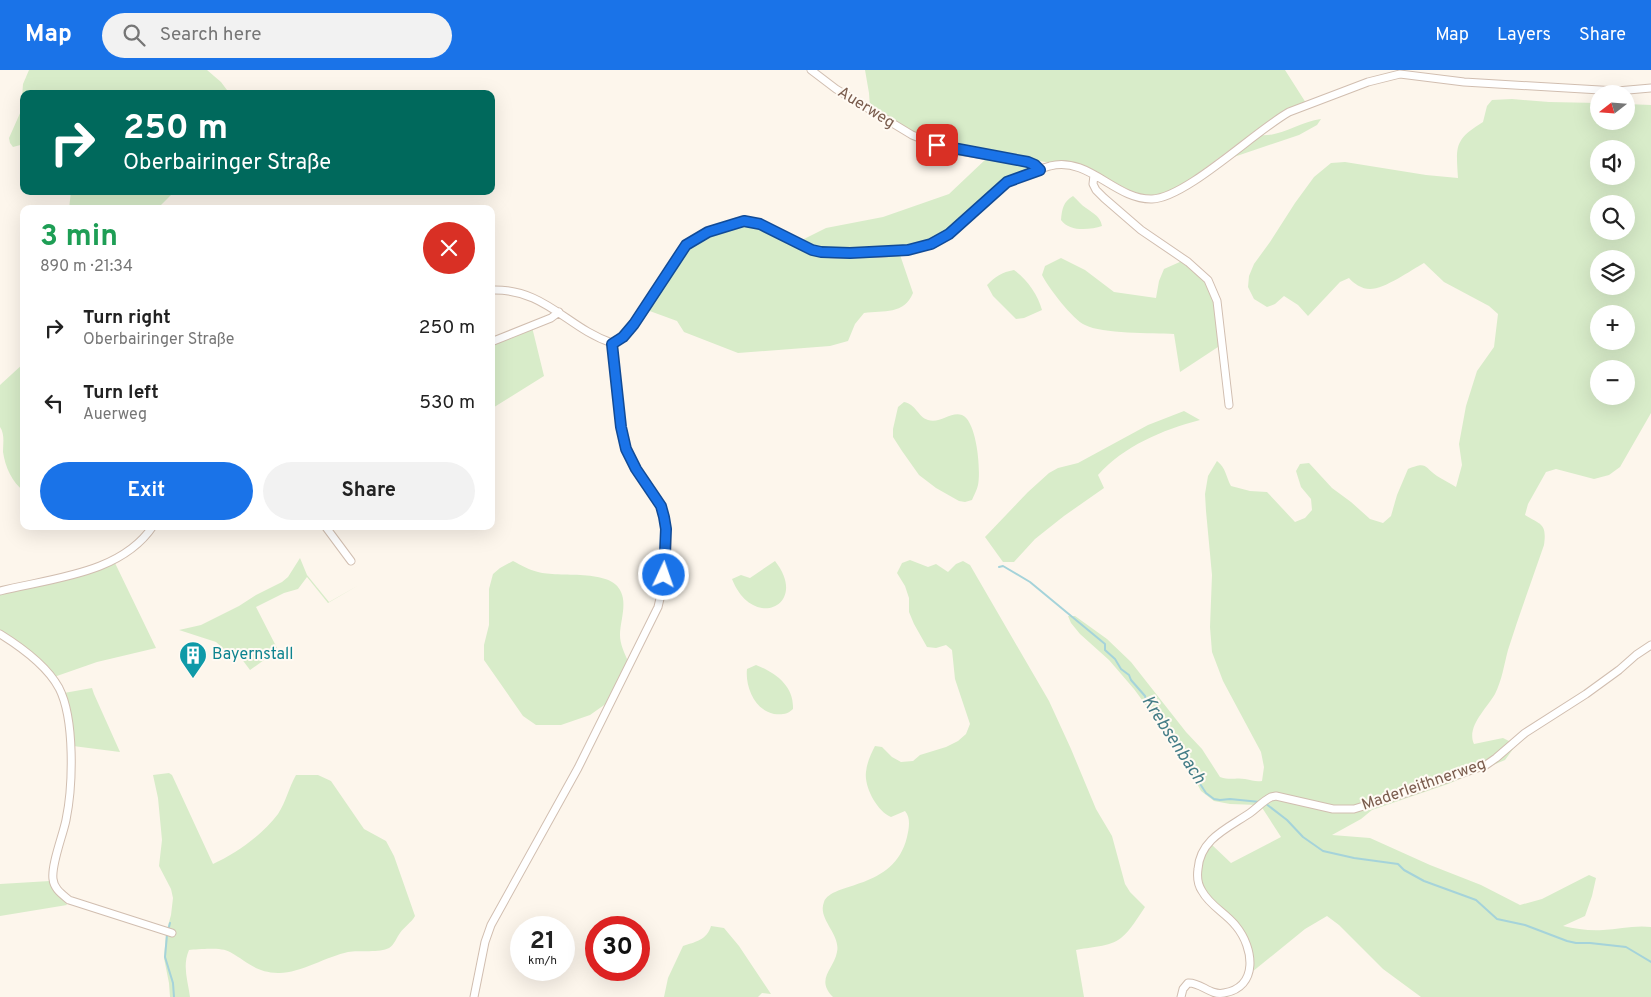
<!DOCTYPE html>
<meta charset="utf-8">
<style>
body{margin:0;font-family:Overpass,sans-serif;background:#f2f2f2;color:#222;height:100vh;display:flex;flex-direction:column;font-size:19px;white-space:nowrap}
*{box-sizing:border-box;margin:0}
p{font-size:16px;color:#767676}
.icon{flex:none;width:28px;height:28px;fill:none;stroke:currentColor;stroke-width:2;stroke-linecap:round;stroke-linejoin:round}
.map{position:relative;flex:1;overflow:hidden}
.sheet{position:absolute;left:20px;top:135px;width:475px;height:325px;display:flex;flex-direction:column;background:#fff;border-radius:10px;box-shadow:0 5px 20px #0002}
.sheet>*{flex:none}
.guide{position:absolute;left:20px;top:20px;width:475px;height:105px;border-radius:10px;box-shadow:0 5px 20px #0002;background:#00695c;color:#fff;overflow:hidden}
.needle{width:32px;rotate:253deg}
.fabs{position:absolute;left:1590px;top:15px;display:grid;gap:10px}
.fabs a{display:grid;place-items:center;width:45px;height:45px;border-radius:50%;background:#fff;box-shadow:0 5px 20px #0002;font-size:25px}
.speed{position:absolute;left:510px;top:846px;display:flex;gap:10px;font-size:25px;font-weight:700;text-align:center}
.speed>*{display:grid;place-content:center;width:65px;height:65px;border-radius:50%;background:#fff;box-shadow:0 5px 20px #0002;line-height:1}
.speed small{font-size:12px;font-weight:400}
.speed .limit{border:8px solid #d22;background:#fff;color:#111}
.pin{position:absolute;display:grid;place-items:center;width:42px;height:42px;color:#fff;margin:-21px;border-radius:10px;box-shadow:0 2px 8px #0006}
.me{position:absolute;width:55px;margin:-28px;rotate:3deg;stroke-linejoin:round;filter:drop-shadow(0 0 4px #0008)}
.turn{display:flex;align-items:center;gap:18px;height:105px;padding:0 20px;font-size:22px}
.turn .icon{width:65px;height:65px;stroke-width:2.5}
.turn b{display:block;font-size:35px;line-height:42px}
.round{display:grid;place-items:center;flex:none;width:52px;height:52px;border-radius:26px;background:#f2f2f2}
.headline{display:flex;align-items:center;justify-content:space-between;height:85px;padding:0 20px}
h1{font-size:30px;font-weight:700;line-height:38px;color:#1e9e55}
.primary-button{display:flex;gap:10px;margin-top:auto;padding:10px 20px}
.primary-button a{flex:1;height:58px;border-radius:30px;background:#1a73e8;color:#fff;font-size:20px;font-weight:700;line-height:58px;text-align:center}
.primary-button a+a{background:#f2f2f2;color:#222}
ul{padding:0;list-style:none}
li{display:flex;align-items:center;gap:15px;height:75px;padding:0 20px}
li div{flex:1}
li b{display:block;font-size:19px}
li em{font-style:normal}
header{display:flex;align-items:center;gap:30px;box-sizing:border-box;height:70px;padding:0 25px;background:#1a73e8;color:#fff}
header strong{font-size:24px}
nav{display:flex;gap:28px;margin-inline-start:auto;font-size:18px}
.search{width:350px;height:45px;background:#f2f2f2;display:flex;align-items:center;gap:12px;box-sizing:border-box;padding:0 18px;border-radius:28px;color:#767676;font-size:19px}
.map>svg:first-child{display:block}
.green{fill:#d8ecc9;fill-rule:evenodd}
.lines{fill:none;stroke-linecap:round;stroke-linejoin:round}
.stream{stroke:#a5d3da;stroke-width:2}
.minor-casing{stroke:#d1beb0;stroke-width:9}
.minor{stroke:#fff;stroke-width:7}
.route-casing{stroke:#114b97;stroke-width:12}
.route{stroke:#1a73e8;stroke-width:9}
.labels{text-anchor:middle;dominant-baseline:central;stroke-width:4;stroke-linejoin:round;paint-order:stroke}
.street-label{font-size:16px;fill:#7a5c4d;stroke:#fffaf3}
.culture-label{font-size:16px;fill:#0d838f;stroke:#fffaf3;text-anchor:start}
.water-label{font-size:18px;font-style:italic;fill:#437c86;stroke:#fffaf3}
</style>
<header>
<strong>Map</strong>
<div class="search"><svg class="icon" aria-label="search" viewBox="0 0 24 24"><circle cx="10" cy="10" r="6"/><path d="M15 15l6 6"/></svg>Search here</div>
<nav><a>Map</a><a>Layers</a><a>Share</a></nav>
</header>
<div class="map">
<svg width="1651" height="927" viewBox="0 0 1651 927">
<rect width="100%" height="100%" fill="#fdf6ec"/>
<path class="green" d="M29 0H207L221 12 230 24H24V74L13 77 10 73 9 68 21 41 23 14Z
M865 0H1285L1306 33 1271 49 1181 116 1171 122 1148 126 1135 123 1089 99 952 77 915 65 870 38 869 23Z
M1512 29 1549 32 1599 33V51H1626V34L1651 35V343L1620 397 1609 405 1594 409 1556 399 1546 402 1528 434 1525 445C1541 455 1547 453 1544 475 1532 510 1519 545 1508 580 1504 595 1502 610 1495 624 1487 638 1466 657 1474 674L1503 668 1511 672 1513 679 1505 690 1448 714 1372 740 1361 749 1332 765 1370 768 1430 795 1481 815 1520 835 1542 829 1589 805 1596 808 1592 826 1585 846 1563 856C1576 859 1590 861 1603 860 1619 859 1635 855 1651 857V927H1421L1383 899 1339 855 1327 846 1305 859 1252 902 1245 867 1210 831 1202 817 1200 793 1210 773 1231 793 1281 767 1261 736 1258 735 1230 734 1214 731 1201 721 1178 679 1169 669 1156 649 1134 619 1109 590 1080 564 1071 553 1068 546H1075L1107 569 1131 592 1186 662 1202 679 1220 707C1232 711 1235 707 1245 709 1252 710 1255 712 1262 711L1264 697 1261 682 1223 611 1212 582 1210 557 1212 505 1206 441 1205 424 1208 406 1217 391C1226 398 1226 407 1231 416L1250 421 1267 422 1295 452 1305 448 1312 440 1311 429 1301 417 1296 401 1300 394 1309 393 1332 418 1351 432 1370 449 1383 453 1391 446 1397 425 1408 399C1427 391 1424 397 1437 406 1443 410 1450 413 1456 417L1462 395 1459 374 1466 336 1477 301 1494 277 1498 244 1489 236 1444 212 1424 193C1411 200 1385 219 1370 219 1362 219 1354 214 1349 208L1340 212 1308 246 1298 235 1284 226 1275 234 1267 237 1254 229 1248 217 1249 206 1254 194 1270 172 1295 133 1314 107 1331 93 1345 92 1426 105 1458 108C1456 76 1454 70 1483 52L1487 36 1492 30ZM1599 79H1626V106H1599ZM1599 134H1626V161H1599ZM1599 189H1626V216H1599ZM1599 244H1626V271H1599ZM1599 299H1626V326H1599Z
M1321 49 1317 55 1299 65 1225 90 1258 65C1280 68 1298 52 1321 49Z
M987 88 1025 94 1028 99 947 162 921 174 898 179 913 223C904 245 884 240 864 243L855 254 848 271 830 276 738 283 684 262 677 251 647 240 681 187 690 175 700 168 741 154 751 155 768 161 795 176 804 169 826 158 883 147 949 124Z
M71 121H175L157 139H69Z
M1073 126C1078 130 1081 135 1086 138 1094 144 1100 146 1102 156 1090 160 1069 162 1061 150 1062 139 1063 132 1073 126Z
M1061 188 1085 200 1114 222 1156 228 1159 211 1164 199 1182 191 1207 213 1216 234 1221 275 1180 302 1174 264C1152 263 1102 264 1085 255 1073 250 1048 217 1042 205L1045 196Z
M1014 200C1027 209 1038 225 1042 240L1024 248 1016 249 993 226 987 215C995 207 1002 202 1014 200Z
M532 257 544 306 491 339V274Z
M24 293V421C12 413 5 396 3 382 3 374 5 364 0 357V315Z
M904 332C916 334 918 347 928 350 940 354 951 341 962 345 977 351 981 401 978 415 977 420 974 425 972 430L965 432 959 431 936 418 919 405 902 381 893 367V359L898 337Z
M1184 341 1200 350C1162 360 1124 376 1098 405L1104 418 1064 446 1035 469 1014 492H1003L985 467 1028 422 1049 403 1058 398 1078 393 1148 355Z
M300 488 307 505 329 532 359 515 328 533 307 507 298 519 284 523 256 537 278 580 250 600 238 584 233 587 216 572 179 560 201 555 239 536 256 525 282 512 288 507Z
M910 490 928 497 936 494 948 502 956 494 963 491 970 495 1049 631 1071 679 1096 739 1112 766 1125 814 1130 822 1145 837C1138 847 1131 860 1121 868 1110 877 1089 877 1076 880L1084 927H833C815 909 834 899 837 882 841 864 817 849 824 832 832 811 894 821 907 767 909 758 911 748 905 741L891 747C877 741 864 717 866 702 867 692 871 684 875 676L882 677 892 687 901 692 913 691 920 685 946 677 958 671 966 664 970 654 955 609 952 580 946 575 936 578 927 577 914 554 909 542V528L905 516 897 503 902 493Z
M513 491C521 495 529 500 538 502 558 508 612 498 621 522 627 535 620 552 620 565 620 574 624 582 628 591L607 633 590 645 561 655H536L523 646 484 590V575L489 555V519L493 504 500 498Z
M775 491C810 535 753 562 732 509L741 505 750 508Z
M115 493 156 578 97 592 54 607 0 561V523L96 501Z
M756 595C776 603 794 616 793 639 788 644 782 645 774 644 755 640 745 617 747 599Z
M92 618 94 624 120 682 73 676 64 623Z
M169 703 172 705 213 794C237 783 262 765 278 744 286 732 289 717 296 705H318L331 711 364 759 386 771 394 786 415 846C411 853 405 856 400 863 396 868 395 874 389 878 380 883 359 880 348 882 328 886 298 904 278 903 255 902 248 892 230 882 222 877 199 879 189 880 182 896 188 911 190 927H170L169 913 164 888 166 863 171 845 173 828 171 819 159 796 162 770 158 728 153 705Z
M50 811 67 835 0 846V814Z
M711 856 724 858 739 876 771 924 762 923 758 927H664L668 908 683 876C695 872 707 870 711 856Z"/>
<g class="lines">
<path class="stream" d="M999 497 1003 496 1030 512 1105 574V580L1115 589 1121 599 1129 605 1131 610 1145 626 1146 630 1157 648 1162 650 1172 669 1183 681 1193 703 1206 723 1214 729 1220 730 1230 729 1260 732
M1265 733 1287 750 1303 767 1323 781 1354 788 1398 794 1404 800 1424 811 1476 830 1497 849 1525 855 1567 871 1576 873H1590L1626 877 1651 892
M169 857 170 853
M167 865 165 887 173 913 174 927"/>
<g class="minor-casing">
<path id="minor" d="M811 0 836 19 912 65 937 75 959 81 1028 92 1035 95 1040 100
M1094 105 1093 114 1096 120 1104 128 1141 160 1188 192 1208 210 1217 231 1229 335
M491 220C545 218 567 258 612 273 641 257 666 203 686 175 697 167 708 162 720 158 728 155 737 150 745 151 756 152 765 157 774 162 794 172 814 184 837 184 870 183 908 186 938 170 965 157 982 128 1007 112 1020 105 1036 100 1050 96 1089 86 1115 130 1152 129 1186 128 1255 61 1289 42L1368 12 1400 4 1464 12 1617 21 1651 18
M491 272 551 248 559 242
M325 456 351 491
M0 521C52 508 121 504 153 456
M0 564C21 577 47 596 59 618 75 649 73 716 66 750 63 765 51 795 53 809 54 819 62 824 69 830L172 863
M474 927 485 872 491 855 578 698 658 537C665 510 673 462 660 435 651 416 634 400 626 380 622 367 621 352 619 338 617 317 614 295 612 273
M1181 927 1183 919 1188 913C1201 912 1210 926 1224 923 1259 917 1254 878 1236 856 1226 843 1210 836 1202 821 1198 815 1197 806 1198 799 1200 769 1228 758 1250 743 1257 738 1263 731 1271 727L1276 726 1333 739H1354L1406 723 1486 695 1496 688 1525 663 1586 624 1619 600 1636 585 1651 575"/>
</g>
<use href="#minor" class="minor"/>
</g>
<g class="lines">
<g class="route-casing">
<path id="route" d="M664 505 666 459 664 447 661 436 636 399 626 379 621 357 612 274 623 267 634 254 686 175 708 162 744 151 760 154 812 180 821 182 850 183 908 180 931 174 949 164 1007 112 1040 100 1035 95 1028 92 937 75"/>
</g>
<use href="#route" class="route"/>
</g>
<defs>
<g id="building-pin" transform="scale(1.4375)"><path d="M0 17L-7.5 6A9.5 9.5 0 1 1 7.5 6Z" fill="#0f9aa8" stroke="#fffaf3"/><path d="M-4-6H4V6H1V3H-1V6H-4ZM-2.5-4.3h1.7v1.8h-1.7ZM.8-4.3h1.7v1.8H.8ZM-2.5-1h1.7V.8h-1.7ZM.8-1h1.7V.8H.8Z" fill="#fff"/></g>
</defs>
<g fill-rule="evenodd">
<use href="#building-pin" x="193" y="585"/>
</g>
<g class="labels">
<g class="street-label">
<text transform="translate(866 38) rotate(32)">Auerweg</text>
<text transform="translate(1424 715) rotate(-19)">Maderleithnerweg</text>
</g>
<g class="culture-label">
<text x="212" y="585">Bayernstall</text>
</g>
<g class="water-label">
<text transform="translate(1173 670) rotate(57)">Krebsenbach</text>
</g>
</g>
</svg>
<div class="fabs">
<a><svg class="needle" viewBox="-14 -14 28 28"><path d="M0-13l5 13h-10z" fill="#e53935"/><path d="M0 13l5-13h-10z" fill="#767676"/></svg></a>
<a><svg class="icon" aria-label="sound" viewBox="0 0 24 24"><path d="M4 9h4l5-4v14l-5-4H4zM17 9q2 3 0 6"/></svg></a>
<a><svg class="icon" aria-label="search" viewBox="0 0 24 24"><circle cx="10" cy="10" r="6"/><path d="M15 15l6 6"/></svg></a>
<a><svg class="icon" aria-label="layers" viewBox="0 0 24 24"><path d="M12 4l9 5-9 5-9-5zM3 14l9 5 9-5"/></svg></a>
<a>+</a>
<a>−</a>
</div>
<div class="speed"><div>21<small>km/h</small></div><div class="limit">30</div></div>
<div class="pin" style="left:937px;top:75px;background:#d93025"><svg class="icon" aria-label="arrive" viewBox="0 0 24 24"><path d="M6 21V4h12l-3 4 3 4H6"/></svg></div>
<svg class="me" style="left:664px;top:505px" viewBox="-20 -20 40 40"><circle r="17" fill="#1a73e8" stroke="#fff" stroke-width="3"/><path d="M0-11L8 9 0 5-8 9z" fill="#fff"/></svg>
<div class="guide">
<div class="turn"><svg class="icon" aria-label="right" viewBox="0 0 24 24"><path d="M7 20v-9h11M14 6l5 5-5 5"/></svg><div><b>250 m</b>Oberbairinger Straße</div></div>
</div>
<section class="sheet">
<div class="headline"><div><h1>3 min</h1><p>890 m · 21:34</p></div><a class="round" style="background:#d93025;color:#fff"><svg class="icon" aria-label="close" viewBox="0 0 24 24"><path d="M6 6l12 12M18 6L6 18"/></svg></a></div>
<ul>
<li><svg class="icon" aria-label="right" viewBox="0 0 24 24"><path d="M7 20v-9h11M14 6l5 5-5 5"/></svg><div><b>Turn right</b><p>Oberbairinger Straße</p></div><em>250 m</em></li>
<li><svg class="icon" aria-label="left" viewBox="0 0 24 24"><path d="M17 20v-9H6M10 6l-5 5 5 5"/></svg><div><b>Turn left</b><p>Auerweg</p></div><em>530 m</em></li>
</ul>
<div class="primary-button"><a>Exit</a><a>Share</a></div>
</section>
</div>
